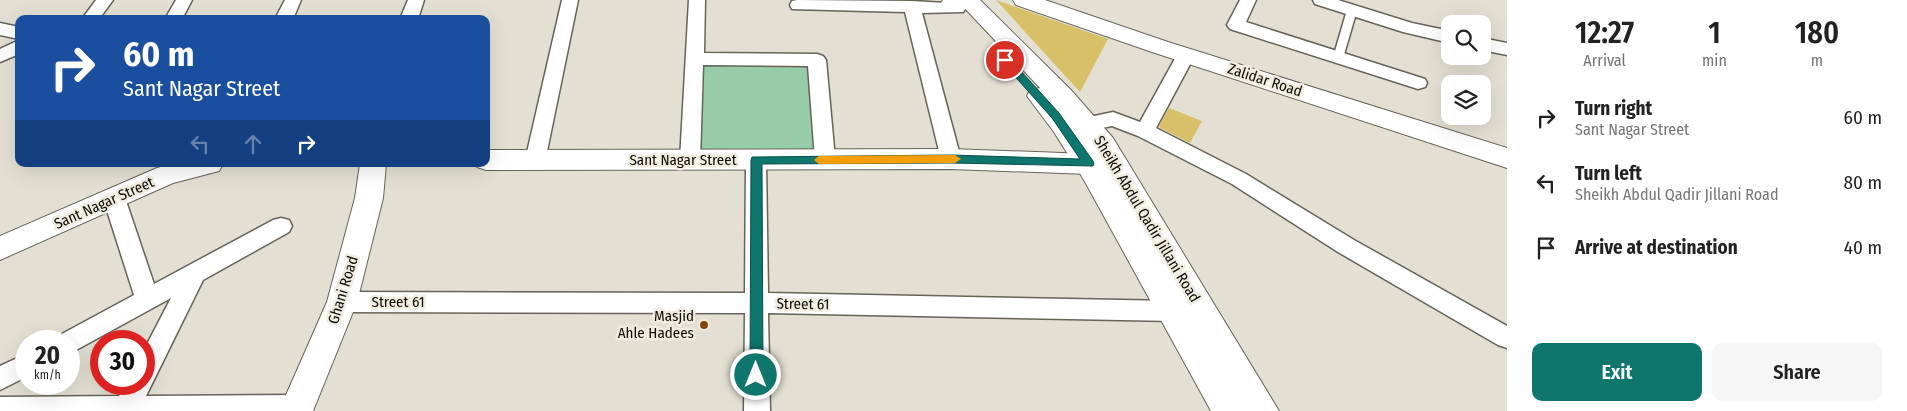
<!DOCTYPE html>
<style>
body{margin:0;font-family:"Fira Sans Condensed",sans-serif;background:#f6f6f6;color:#222;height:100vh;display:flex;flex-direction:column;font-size:19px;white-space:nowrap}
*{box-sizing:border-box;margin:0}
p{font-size:16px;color:#767676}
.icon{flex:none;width:28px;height:28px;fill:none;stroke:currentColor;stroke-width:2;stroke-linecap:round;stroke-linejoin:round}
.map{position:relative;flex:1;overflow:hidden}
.details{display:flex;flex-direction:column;background:#fff;width:400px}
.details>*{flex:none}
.guide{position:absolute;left:15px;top:15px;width:475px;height:152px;border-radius:10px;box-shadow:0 5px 20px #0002;background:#1a4fa0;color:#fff;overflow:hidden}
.buttons{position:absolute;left:1441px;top:15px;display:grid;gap:10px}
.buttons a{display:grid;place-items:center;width:50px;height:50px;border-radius:10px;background:#fff;box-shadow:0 5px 20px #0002;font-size:25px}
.speed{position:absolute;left:15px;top:330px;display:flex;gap:10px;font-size:25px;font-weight:700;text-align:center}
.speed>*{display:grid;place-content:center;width:65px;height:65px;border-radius:50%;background:#fff;box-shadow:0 5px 20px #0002;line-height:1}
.speed small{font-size:12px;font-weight:400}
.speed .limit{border:8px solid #d22;background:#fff;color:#111}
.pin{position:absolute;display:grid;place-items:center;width:42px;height:42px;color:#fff;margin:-21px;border:2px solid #fff;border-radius:50%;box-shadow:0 1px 5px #0007}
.me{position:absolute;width:55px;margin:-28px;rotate:0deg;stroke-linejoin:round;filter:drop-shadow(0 0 4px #0008)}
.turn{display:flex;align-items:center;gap:18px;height:105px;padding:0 25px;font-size:22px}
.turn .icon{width:65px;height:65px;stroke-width:2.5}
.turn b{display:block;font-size:35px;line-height:42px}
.lanes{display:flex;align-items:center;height:48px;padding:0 25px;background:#0003;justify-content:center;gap:25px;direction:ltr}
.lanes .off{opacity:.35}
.eta{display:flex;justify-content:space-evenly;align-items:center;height:85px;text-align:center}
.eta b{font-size:30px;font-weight:600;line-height:35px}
.button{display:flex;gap:10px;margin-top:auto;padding:10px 25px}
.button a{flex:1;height:58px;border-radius:10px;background:#0f766e;color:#fff;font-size:20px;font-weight:600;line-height:58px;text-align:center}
.button a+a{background:#f6f6f6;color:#222}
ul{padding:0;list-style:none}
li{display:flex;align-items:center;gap:15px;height:65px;padding:0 25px}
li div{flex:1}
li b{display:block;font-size:19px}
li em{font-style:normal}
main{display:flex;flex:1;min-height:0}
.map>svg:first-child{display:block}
.green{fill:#96cda8}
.building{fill:#d7c067}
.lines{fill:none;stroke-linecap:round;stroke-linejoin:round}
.lane-casing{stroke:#666358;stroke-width:3}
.street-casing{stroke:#666358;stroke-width:3}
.secondary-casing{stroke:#666358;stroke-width:2}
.primary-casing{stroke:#666358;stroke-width:2}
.lane{fill:#fff;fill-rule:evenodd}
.street{fill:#fff;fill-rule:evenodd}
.secondary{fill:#fff;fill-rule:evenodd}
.primary{fill:#fff;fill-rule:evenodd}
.route{fill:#0f766e;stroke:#0a4d48}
.slow{fill:#f59e0b}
.poi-dot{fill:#85450c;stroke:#f0ede0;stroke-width:2}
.labels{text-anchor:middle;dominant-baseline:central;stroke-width:5;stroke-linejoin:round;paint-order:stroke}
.street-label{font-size:15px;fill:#0d0c08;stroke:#f0ede0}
.poi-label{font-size:15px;fill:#0d0c08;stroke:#f0ede0;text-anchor:end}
</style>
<main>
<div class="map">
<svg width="1507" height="411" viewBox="0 0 1507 411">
<rect width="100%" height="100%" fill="#e3e0d3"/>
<path class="green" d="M695 59 817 60 825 159 690 160Z"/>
<path class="building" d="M996 0 1108 39 1080 92Z
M1169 108 1202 121 1190 143 1159 127Z"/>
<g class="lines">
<g class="lane-casing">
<path id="lane" d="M1352 7 1357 10 1343 58 1341 60H1335L1333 58 1347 10Z"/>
</g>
<g class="street-casing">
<path id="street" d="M96 0H113L99 19H82Z
M176 0H192L182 19H165Z
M285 0H301L293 19H275Z
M408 0H424L418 19H400Z
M562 0H578L545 161 542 166 535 168 528 166 525 161Z
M689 0H705L704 53 817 54 823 56 826 60 835 159 832 164 825 166 818 164 815 159 808 66 703 65 700 160 697 165 690 167 683 165 680 160Z
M797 0 912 1 963 4 966 8 963 12 922 13 961 159 958 164 951 166 944 164 941 159 905 12 792 9 790 5 792 1Z
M1240 0H1256L1246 22 1425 79 1427 83 1425 87 1418 89 1230 29 1227 25Z
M1313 0H1338L1412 23 1450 31V43L1403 32 1315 4Z
M0 23 19 27V39L0 35Z
M1482 38 1507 43V55L1482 50Z
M19 40V54L0 62V49Z
M1186 49 1192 51 1195 55 1156 128 1246 174 1354 240 1507 326V348L1498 345 1338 252 1232 184 1138 136 1112 126 1087 131 1080 129 1077 124 1080 119 1113 112 1140 122 1177 55 1180 51Z
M756 153 763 155 766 160 768 293 1174 301 1182 304 1186 311 1182 318 1174 321 768 313 770 411H744L745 313 342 312 334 309 330 302 334 295 342 292 745 293 746 160 749 155Z
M114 190 121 192 125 198 154 284 273 220 281 218 289 220 292 226 289 232 203 280 146 396 298 395 307 399 311 407 309 411H0V397L119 396 126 384H144V350L171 298 78 349 69 352V341H57L60 335 134 295 103 198 107 192Z
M26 354V377L0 390V366Z"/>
</g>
<g class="secondary-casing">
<path id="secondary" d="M943 0H971C965 9 954 10 944 8L941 3Z
M1013 0H1045L1168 42 1507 148V168L1152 52 1016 5Z
M951 149 1089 154 1098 157 1102 164 1098 171 1089 174 951 169 486 170 477 167 475 164H486V150Z
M172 164H223L219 171 173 183 0 260V236L157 168Z
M360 164H386L383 198 357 302 313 411H279L327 302 355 198Z"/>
</g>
<g class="primary-casing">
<path id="primary" d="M957 0H980L1071 90 1113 138 1279 411H1211L1084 180 1054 132 1027 96 1030 90 1040 88Z"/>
</g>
<use href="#lane" class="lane"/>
<use href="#street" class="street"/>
<use href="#secondary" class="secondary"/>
<use href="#primary" class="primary"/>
</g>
<path class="route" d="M1005 57 1009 58 1059 113 1093 161 1094 164 1093 166 951 163 762 164 763 375 761 379 756 381 752 379 750 375 751 160 752 157 951 155 1080 159 1052 118 1002 62V58Z"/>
<path class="slow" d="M955 155 961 159 955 163 819 164 814 160 819 156Z"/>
<circle class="poi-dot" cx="704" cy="325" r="5"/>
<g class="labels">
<g class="street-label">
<text transform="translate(1265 80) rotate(18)">Zalidar Road</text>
<text x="683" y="160">Sant Nagar Street</text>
<text transform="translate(104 203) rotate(-24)">Sant Nagar Street</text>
<text transform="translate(1147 219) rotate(59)">Sheikh Abdul Qadir Jillani Road</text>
<text transform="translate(343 290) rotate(-73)">Ghani Road</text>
<text x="398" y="302">Street 61</text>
<text transform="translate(803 304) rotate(1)">Street 61</text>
</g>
<g class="poi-label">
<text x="694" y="316">Masjid<tspan x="694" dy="17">Ahle Hadees</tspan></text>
</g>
</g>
</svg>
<div class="buttons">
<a><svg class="icon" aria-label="search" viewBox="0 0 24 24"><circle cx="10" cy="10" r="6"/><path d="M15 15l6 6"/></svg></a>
<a><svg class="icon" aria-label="layers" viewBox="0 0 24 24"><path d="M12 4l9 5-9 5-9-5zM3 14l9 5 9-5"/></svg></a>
</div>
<div class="speed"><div>20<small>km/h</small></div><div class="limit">30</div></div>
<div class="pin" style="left:1005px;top:60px;background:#d93025"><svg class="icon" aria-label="arrive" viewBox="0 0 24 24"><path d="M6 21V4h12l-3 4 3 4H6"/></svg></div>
<svg class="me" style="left:756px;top:375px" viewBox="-20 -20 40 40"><circle r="17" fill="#0f766e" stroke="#fff" stroke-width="3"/><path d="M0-11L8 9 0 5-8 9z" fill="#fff"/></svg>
<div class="guide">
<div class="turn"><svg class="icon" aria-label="right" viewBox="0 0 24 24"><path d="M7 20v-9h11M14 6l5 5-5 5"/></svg><div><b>60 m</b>Sant Nagar Street</div></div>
<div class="lanes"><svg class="icon off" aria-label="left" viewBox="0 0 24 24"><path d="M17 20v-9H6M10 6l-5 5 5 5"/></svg><svg class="icon off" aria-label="ahead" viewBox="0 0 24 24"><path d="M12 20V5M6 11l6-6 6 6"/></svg><svg class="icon" aria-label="right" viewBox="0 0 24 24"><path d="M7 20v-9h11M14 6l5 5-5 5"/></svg></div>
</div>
</div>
<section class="details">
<div class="eta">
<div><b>12:27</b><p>Arrival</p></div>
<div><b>1</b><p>min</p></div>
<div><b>180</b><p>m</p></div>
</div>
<ul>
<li><svg class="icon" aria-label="right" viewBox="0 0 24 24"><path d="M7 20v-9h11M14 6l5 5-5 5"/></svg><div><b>Turn right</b><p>Sant Nagar Street</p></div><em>60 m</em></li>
<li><svg class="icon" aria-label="left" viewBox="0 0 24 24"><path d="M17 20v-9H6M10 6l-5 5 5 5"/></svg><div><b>Turn left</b><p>Sheikh Abdul Qadir Jillani Road</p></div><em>80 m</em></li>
<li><svg class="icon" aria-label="arrive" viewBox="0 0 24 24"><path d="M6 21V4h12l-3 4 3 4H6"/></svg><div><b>Arrive at destination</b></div><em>40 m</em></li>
</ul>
<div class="button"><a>Exit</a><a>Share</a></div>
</section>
</main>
